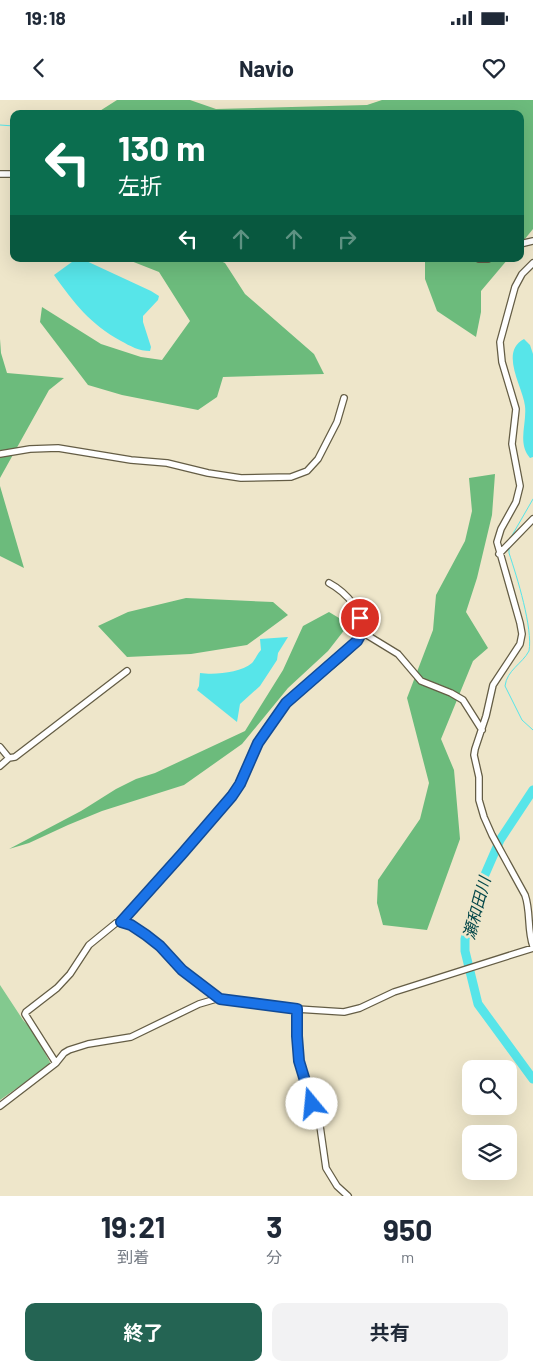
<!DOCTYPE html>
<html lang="ja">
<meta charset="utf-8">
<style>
body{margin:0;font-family:Barlow,"Noto Sans JP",sans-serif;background:#f2f2f3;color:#1f2937;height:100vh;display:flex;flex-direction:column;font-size:19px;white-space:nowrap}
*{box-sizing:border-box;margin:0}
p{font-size:16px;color:#747a83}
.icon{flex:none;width:28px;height:28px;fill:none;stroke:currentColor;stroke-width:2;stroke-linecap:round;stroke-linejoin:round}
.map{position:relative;height:1096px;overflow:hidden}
.sheet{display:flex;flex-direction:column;background:#fff;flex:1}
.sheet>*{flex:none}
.guide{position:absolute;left:10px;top:10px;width:514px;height:152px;border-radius:10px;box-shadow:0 5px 20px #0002;background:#0b6e4f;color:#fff;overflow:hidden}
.fabs{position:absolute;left:462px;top:960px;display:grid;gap:10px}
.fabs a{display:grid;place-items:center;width:55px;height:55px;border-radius:10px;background:#fff;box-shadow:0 5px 20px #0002;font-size:25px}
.pin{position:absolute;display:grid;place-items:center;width:42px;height:42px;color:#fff;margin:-21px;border:2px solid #fff;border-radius:50%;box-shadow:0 1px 5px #0007}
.me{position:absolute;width:55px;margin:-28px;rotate:343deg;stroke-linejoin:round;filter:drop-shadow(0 0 4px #0008)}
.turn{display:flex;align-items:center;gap:18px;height:105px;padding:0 25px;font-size:22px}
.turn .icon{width:65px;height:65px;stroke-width:2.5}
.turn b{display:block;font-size:35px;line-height:42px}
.lanes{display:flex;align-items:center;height:48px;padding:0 25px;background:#0003;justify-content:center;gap:25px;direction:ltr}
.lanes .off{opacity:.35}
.eta{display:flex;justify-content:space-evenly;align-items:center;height:85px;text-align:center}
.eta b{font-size:30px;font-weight:700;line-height:35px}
.primary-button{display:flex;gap:10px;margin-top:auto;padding:10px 25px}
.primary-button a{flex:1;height:58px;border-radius:10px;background:#246453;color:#fff;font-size:20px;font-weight:700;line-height:58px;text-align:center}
.primary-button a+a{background:#f2f2f3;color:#1f2937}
.status{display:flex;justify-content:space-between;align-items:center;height:35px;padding:0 25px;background:#fff;direction:ltr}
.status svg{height:14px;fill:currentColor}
header{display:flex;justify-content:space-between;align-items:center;height:65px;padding:0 25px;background:#fff;font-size:22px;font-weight:700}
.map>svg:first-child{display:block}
.green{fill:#83c98f}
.forest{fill:#6cbb7c}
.water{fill:#57e5e9}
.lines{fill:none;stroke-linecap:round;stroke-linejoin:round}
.stream{stroke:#57e5e9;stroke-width:1}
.river{stroke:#57e5e9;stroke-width:9}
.street-casing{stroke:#645d45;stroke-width:8}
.street{stroke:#fff;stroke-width:5.5}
.route-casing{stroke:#114b97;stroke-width:12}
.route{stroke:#1a73e8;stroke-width:9}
.labels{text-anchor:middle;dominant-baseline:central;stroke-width:5;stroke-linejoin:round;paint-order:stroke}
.water-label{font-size:16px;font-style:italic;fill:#044749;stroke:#eee6ca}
</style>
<div class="status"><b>19:18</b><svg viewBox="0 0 49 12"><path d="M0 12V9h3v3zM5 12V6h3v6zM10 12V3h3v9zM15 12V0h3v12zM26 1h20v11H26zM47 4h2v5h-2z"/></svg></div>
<header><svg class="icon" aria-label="back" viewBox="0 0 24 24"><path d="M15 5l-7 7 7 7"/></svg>Navio<svg class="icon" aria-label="heart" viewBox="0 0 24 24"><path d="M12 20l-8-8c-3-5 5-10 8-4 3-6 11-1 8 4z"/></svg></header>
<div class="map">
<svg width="533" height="1096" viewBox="0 0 533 1096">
<rect width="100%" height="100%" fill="#eee6ca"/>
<path class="green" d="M0 885 23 920 33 931 51 964 0 1000Z"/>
<path class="forest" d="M117 0H190L216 9 367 5 382 0H533V129L520 145V14H95Z
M126 159H216L225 163 245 194 314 254 324 274 223 277 217 297 198 310 122 295 88 285 40 222 42 207 101 244 141 257 162 260 190 221 159 172Z
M425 159H508L481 191V212L476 237 437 211 425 179Z
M0 239 1 253 7 273 64 278 49 290 0 378Z
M495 374 492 415 477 478 466 512 488 548 473 561 441 639 454 670 460 739 427 830 383 825 377 803 378 780 420 719 429 683 407 598 433 530 436 495 465 441 472 411 469 378Z
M0 386 24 468 0 456Z
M186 498 273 502 288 515 247 545 191 554 127 557 98 526 128 512Z
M329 512 349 524 328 551 288 588 242 644 184 685 102 711 68 725 29 743 9 749 81 711 116 689 136 679 155 673 245 631 283 570 303 526Z"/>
<path class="water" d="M76 159H82L151 191 159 196 158 200 143 216V222L151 247 150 251C139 251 130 246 121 241 90 224 74 203 54 175Z
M524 239 530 245 533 254V357L530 358C517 343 527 324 525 306 523 287 499 252 524 239Z
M288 537 278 553 277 560 260 586 240 604 237 622 197 590 199 586 200 573C215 575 240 573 252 563 255 560 257 554 261 550L260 539Z"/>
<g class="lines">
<path class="stream" d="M0 25 14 26
M510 439 533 399
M509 448V453C517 477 533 528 529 551 522 564 507 570 505 586L522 620 533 630"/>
<path class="river" d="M533 690 500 740 483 779 465 839V851L478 904 533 979"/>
<g class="street-casing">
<path id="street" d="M0 74H14
M520 144 533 141
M479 159H488
M533 163 522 174 515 187 500 242 502 262 516 309 512 344 520 386 516 402 501 429 497 442 520 523 522 534 520 544 493 585 486 616 475 649 474 655 479 677V700L484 717 492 735 525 795C531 812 527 830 533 846
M0 354 30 349 58 348 131 360 167 363 208 373 241 378 291 377 307 371 318 359 337 322 344 298
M499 454 533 419
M362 532 398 554 421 581 451 593 463 600 482 630
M0 647 9 658
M0 666 9 658 15 657 127 571
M121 822C148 794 174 764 199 734 211 721 223 708 233 694 242 681 247 667 253 653 261 635 278 610 292 597 308 582 355 552 361 534 369 515 344 491 329 483
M297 909V936L299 961 320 1026 326 1068 337 1086 348 1096
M56 963 25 914 26 912 57 888 70 874 89 845 116 823C140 818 165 854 180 868 192 879 206 890 220 899
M0 1006 56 963 64 953 69 950 88 944 131 937 199 904 216 899H224L297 909 344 912 360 908 394 892 533 848"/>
</g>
<use href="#street" class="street"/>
</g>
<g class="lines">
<g class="route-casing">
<path id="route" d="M312 1004 299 961 297 936V909L220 899 182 870 160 846 146 835 131 825 121 822 182 754 232 696 240 684 258 643 286 603 357 541 362 532 360 518"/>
</g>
<use href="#route" class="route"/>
</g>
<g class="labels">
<g class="water-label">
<text transform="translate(476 808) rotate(-75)">瀬和田川</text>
</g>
</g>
</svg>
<div class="fabs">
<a><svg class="icon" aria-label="search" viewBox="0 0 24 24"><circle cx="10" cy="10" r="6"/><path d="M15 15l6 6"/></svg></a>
<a><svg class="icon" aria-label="layers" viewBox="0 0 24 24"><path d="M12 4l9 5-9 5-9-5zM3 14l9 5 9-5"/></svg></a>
</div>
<div class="pin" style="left:360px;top:518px;background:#d93025"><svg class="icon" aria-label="arrive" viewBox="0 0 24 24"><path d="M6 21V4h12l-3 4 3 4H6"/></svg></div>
<svg class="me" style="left:312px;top:1004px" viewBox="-20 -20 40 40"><circle r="19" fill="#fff"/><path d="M0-13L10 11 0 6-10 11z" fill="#1a73e8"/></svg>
<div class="guide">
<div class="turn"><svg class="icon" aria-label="left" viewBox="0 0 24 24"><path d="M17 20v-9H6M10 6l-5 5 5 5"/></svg><div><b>130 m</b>左折</div></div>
<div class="lanes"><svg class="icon" aria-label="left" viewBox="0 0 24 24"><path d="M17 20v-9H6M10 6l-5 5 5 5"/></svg><svg class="icon off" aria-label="ahead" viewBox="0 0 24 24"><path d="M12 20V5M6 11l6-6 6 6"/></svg><svg class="icon off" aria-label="ahead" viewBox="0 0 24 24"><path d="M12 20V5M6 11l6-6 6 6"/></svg><svg class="icon off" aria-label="right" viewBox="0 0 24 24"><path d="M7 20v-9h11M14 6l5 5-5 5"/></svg></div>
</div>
</div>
<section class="sheet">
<div class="eta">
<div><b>19:21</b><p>到着</p></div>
<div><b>3</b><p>分</p></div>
<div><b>950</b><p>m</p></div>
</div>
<div class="primary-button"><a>終了</a><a>共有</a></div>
</section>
